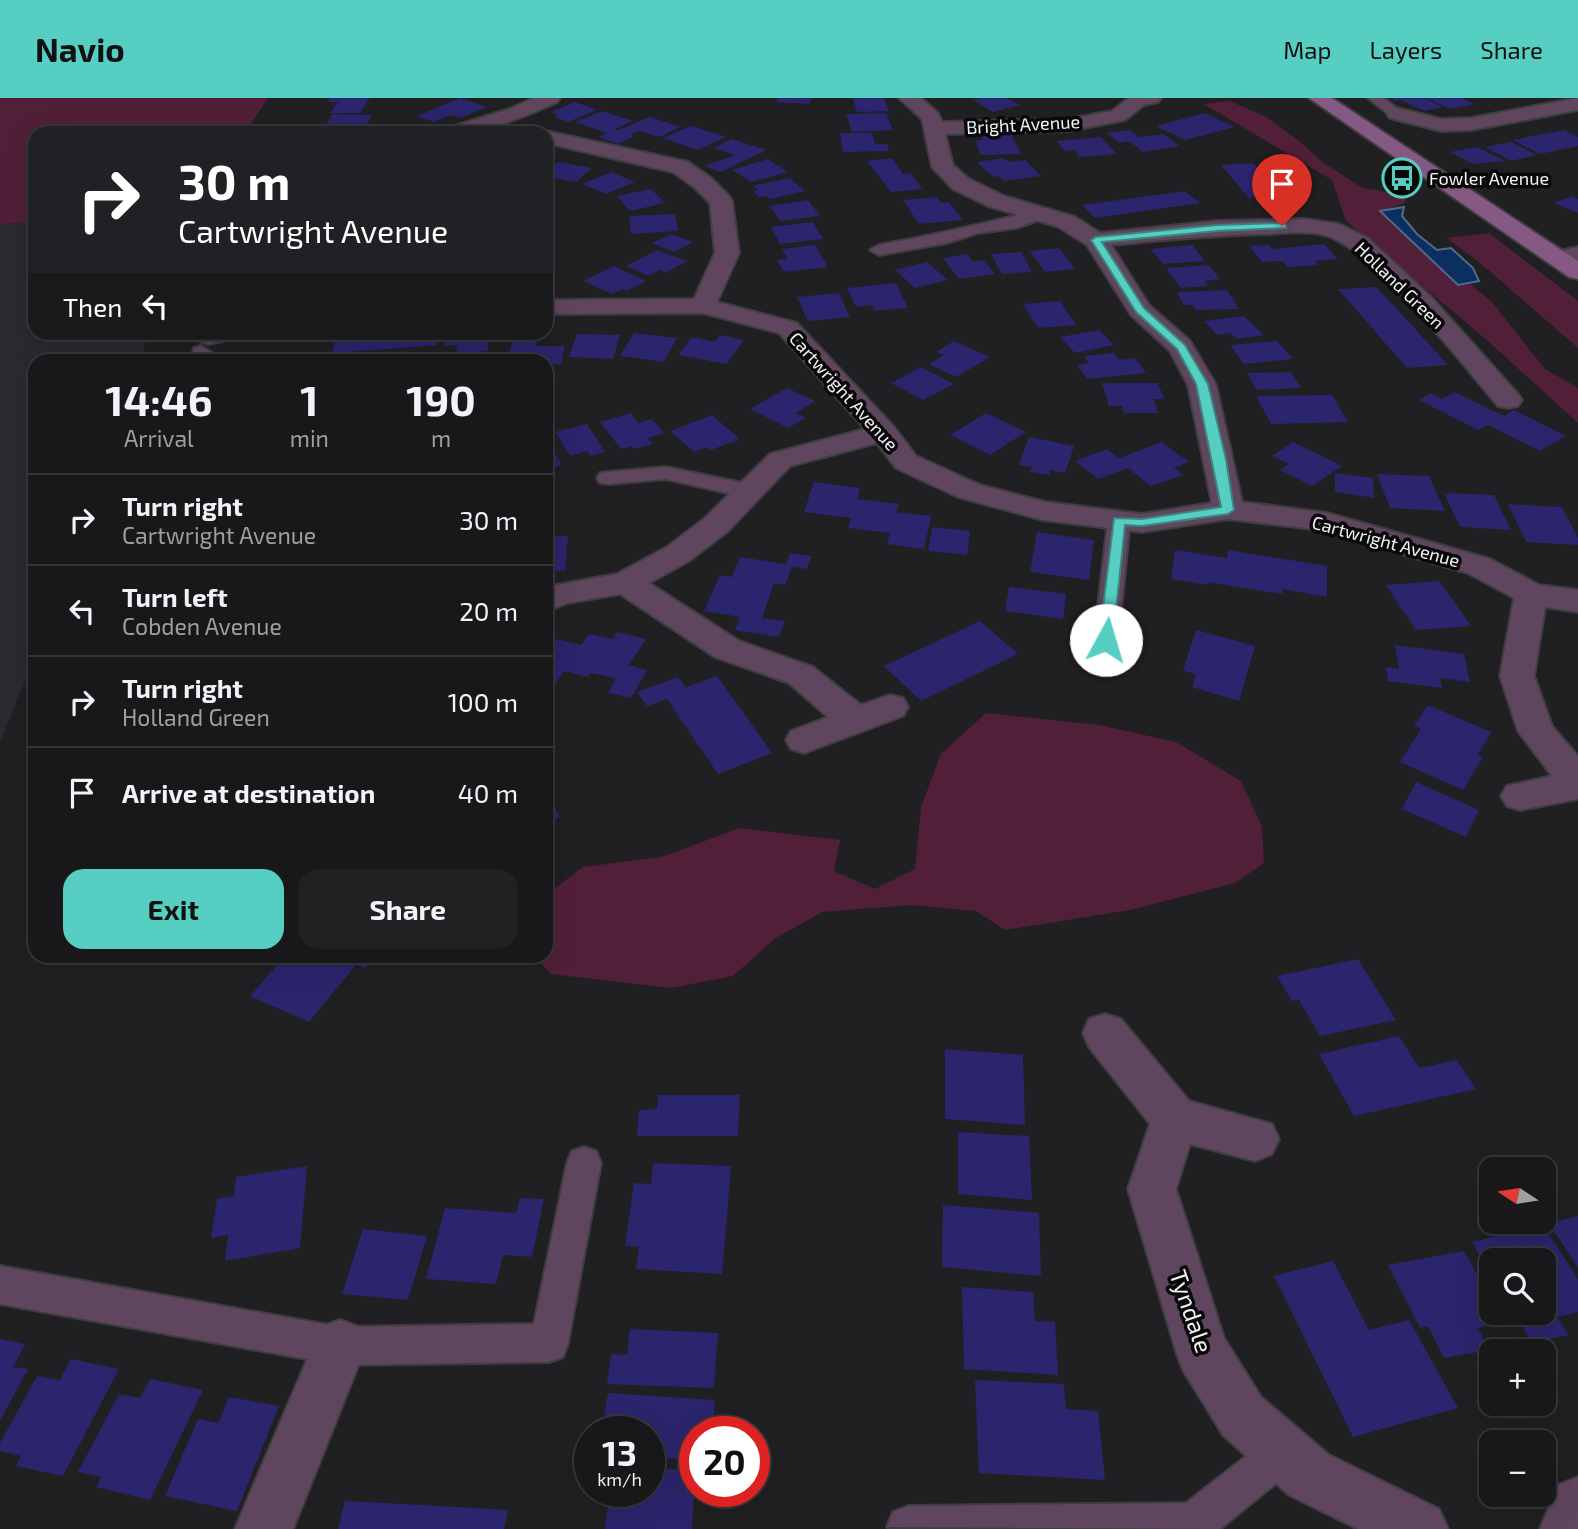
<!DOCTYPE html>
<meta charset="utf-8">
<style>
body{margin:0;font-family:"Exo 2",sans-serif;background:#212023;color:#f1f3f6;height:100vh;display:flex;flex-direction:column;font-size:26px;white-space:nowrap}
*{box-sizing:border-box;margin:0}
p{font-size:23px;color:#9f9fa2}
.icon{flex:none;width:38px;height:38px;fill:none;stroke:currentColor;stroke-width:2;stroke-linecap:round;stroke-linejoin:round}
.map{position:relative;flex:1;overflow:hidden}
.panel{position:absolute;left:28px;top:256px;width:525px;height:609px;display:flex;flex-direction:column;background:#18171a;border-radius:21px;box-shadow:0 7px 28px #0002,0 0 0 2px #363639}
.panel>*{flex:none}
.banner{position:absolute;left:28px;top:28px;width:525px;height:214px;border-radius:21px;box-shadow:0 7px 28px #0002,0 0 0 2px #363639;background:#202124;color:#fff;overflow:hidden}
.needle{width:46px;rotate:282deg}
.tools{position:absolute;left:1479px;top:1059px;display:grid;gap:14px}
.tools a{display:grid;place-items:center;width:77px;height:77px;border-radius:14px;background:#18171a;box-shadow:0 7px 28px #0002,0 0 0 2px #363639;font-size:35px}
.speed{position:absolute;left:574px;top:1318px;display:flex;gap:14px;font-size:35px;font-weight:700;text-align:center}
.speed>*{display:grid;place-content:center;width:91px;height:91px;border-radius:50%;background:#18171a;box-shadow:0 7px 28px #0002,0 0 0 2px #363639;line-height:1}
.speed small{font-size:18px;font-weight:400}
.speed .limit{border:10px solid #d22;background:#fff;color:#111}
.pin{position:absolute;display:grid;place-items:center;width:60px;height:60px;color:#fff;margin:-72px -30px;border-radius:50% 50% 50% 0;rotate:-45deg;box-shadow:0 0 7px #0007}
.pin .icon{rotate:45deg}
.me{position:absolute;width:77px;margin:-38px;rotate:6deg;stroke-linejoin:round;filter:drop-shadow(0 0 5px #0008)}
.turn{display:flex;align-items:center;gap:24px;height:147px;padding:0 35px;font-size:32px}
.turn .icon{width:91px;height:91px;stroke-width:2.5}
.turn b{display:block;font-size:49px;line-height:60px}
.then{display:flex;align-items:center;height:66px;padding:0 35px;background:#0003;gap:14px;font-size:26px}
.eta{display:flex;justify-content:space-evenly;align-items:center;height:119px;text-align:center}
.eta b{font-size:42px;font-weight:700;line-height:49px}
.button{display:flex;gap:14px;margin-top:auto;padding:14px 35px}
.button a{flex:1;height:80px;border-radius:21px;background:#57cec2;color:#111;font-size:28px;font-weight:700;line-height:80px;text-align:center}
.button a+a{background:#212023;color:#f1f3f6}
ul{padding:0;list-style:none}
li{display:flex;align-items:center;gap:21px;height:91px;padding:0 35px;border-top:2px solid #363639}
li div{flex:1}
li b{display:block;font-size:26px}
li em{font-style:normal}
header{display:flex;align-items:center;gap:42px;box-sizing:border-box;height:98px;padding:0 35px;background:#57cec2;color:#111}
header strong{font-size:33px}
nav{display:flex;gap:38px;margin-inline-start:auto;font-size:24px}
.map>svg:first-child{display:block}
.built{fill:#2c2931}
.green{fill:#512038}
.water{fill:#0b2f60;stroke:#516a8c;stroke-width:2}
.building{fill:#2b256d}
.lines{fill:none;stroke-linecap:round;stroke-linejoin:round}
.lane-casing{stroke:#3e3d3f;stroke-width:4}
.street-casing{stroke:#3e3d3f;stroke-width:4}
.secondary-casing{stroke:#3e3d3f;stroke-width:4}
.lane{fill:#60455f;fill-rule:evenodd}
.street{fill:#60455f;fill-rule:evenodd}
.secondary{fill:#855983;fill-rule:evenodd}
.route{fill:#57cec2;stroke:#39867e;stroke-width:2}
.labels{text-anchor:middle;dominant-baseline:central;stroke-width:7;stroke-linejoin:round;paint-order:stroke}
.far-street-label{font-size:18px;fill:#f3f2f4;stroke:#0a090a}
.far-poi-label{font-size:18px;fill:#f3f2f4;stroke:#0a090a;text-anchor:start}
.near-street-label{font-size:24px;fill:#f3f2f4;stroke:#0a090a}
</style>
<header>
<strong>Navio</strong>
<nav><a>Map</a><a>Layers</a><a>Share</a></nav>
</header>
<div class="map">
<svg width="1578" height="1431" viewBox="0 0 1578 1431">
<rect width="100%" height="100%" fill="#201f22"/>
<path class="built" d="M35 124V234L149 235 140 262H35V558L0 645V126Z"/>
<path class="green" d="M0 0H268L245 35H35V124L0 126Z
M1230 3 1266 19 1298 42 1322 64 1363 90 1406 97 1405 105 1385 112 1425 149 1492 204 1545 271 1578 290V325L1489 244 1346 123 1332 82 1204 6Z
M1489 135 1578 203V250L1479 164 1447 140Z
M986 615 1099 627 1176 644 1241 683 1262 729 1264 765 1235 785 1130 812 1005 832 976 813 911 807 822 814 776 840 733 878 671 890 551 876 534 858H546V797L583 769 662 759 739 730 840 742 834 773 875 791 915 771 921 709 941 656Z"/>
<path class="water" d="M1404 109 1402 118 1417 136 1437 152 1451 150 1473 170 1479 183 1458 187 1380 113Z"/>
<path class="building" d="M330 0H370L360 15H330L338 4H327Z
M460 0 487 9 461 20 450 17 434 24 417 18Z
M778 0H812L809 6 776 4Z
M853 0H884L889 13 857 14Z
M983 0H1007L1020 7 993 14 973 2Z
M1389 0H1424L1443 9 1424 13 1401 2 1395 3Z
M1427 0H1462L1475 6 1450 11Z
M575 4 597 12 568 24 555 19 559 17 551 14Z
M602 13 633 23 615 31 618 32 650 19 681 29 659 39 639 33 630 37 635 38 618 46 599 39 607 35 575 24Z
M886 15 893 32 852 34 846 16Z
M1205 15 1235 29 1185 42 1156 28Z
M333 16 372 17 361 35H320Z
M691 28 726 39 698 52 663 40Z
M1130 32 1140 39 1163 36 1180 48 1143 54 1129 43 1119 45 1107 35Z
M1564 32 1578 39V48L1540 56 1513 42Z
M840 35H872L875 46H887L889 53 843 54Z
M1011 36 1021 56 981 57 975 43 983 42 980 37Z
M1101 39 1117 56 1080 59 1074 52 1065 53 1057 43Z
M732 41 766 52 721 74 704 68 735 57 714 50Z
M1511 44 1537 57 1511 63 1485 49Z
M1477 49 1505 63 1473 66 1450 54Z
M892 60 903 76 911 75 922 91 891 94 867 63Z
M1004 60 1008 64 1025 62 1041 78 1004 83 999 78 993 79 977 64Z
M768 61 788 74 752 84 732 72Z
M558 64 592 70 576 84 546 79V75Z
M1253 65 1287 102 1298 115 1271 117 1256 99 1249 100 1221 67Z
M611 74 635 84 606 96 582 86Z
M790 80 805 93 770 101 766 98 759 99 753 94 758 92 753 88Z
M651 91 665 105 630 113 617 98Z
M1185 93 1200 105 1095 120 1082 107Z
M1572 98 1578 101V115L1554 105Z
M937 99 941 105 949 104 963 122 919 126 903 102Z
M808 102 820 118 781 123 769 108Z
M675 116 678 133 631 136 629 118Z
M813 124 823 141 780 146 771 129Z
M671 136 693 144 674 154 652 145Z
M1324 146 1338 161 1315 163 1319 167 1288 169 1282 163 1262 164 1249 148 1269 147 1272 151Z
M815 147 828 169 784 174 777 162 788 161 782 151Z
M1192 147 1205 163 1163 166 1150 151Z
M1059 150 1075 171 1045 174 1030 153Z
M657 152 687 163 666 175 659 172 649 178 626 168Z
M1021 154 1032 174 1002 176 991 156Z
M967 156 973 164 983 162 995 176 959 181 943 160Z
M927 164 948 182 915 190 895 172Z
M1209 167 1220 181 1205 183 1208 188 1181 190 1166 170Z
M614 168 646 183 627 193 622 191 612 196 583 183Z
M896 185 908 210 875 213 872 207 856 209 847 190Z
M1376 189 1396 210 1448 267 1407 270 1338 191Z
M1227 192 1239 211 1196 212 1193 207H1184L1177 194Z
M839 195 850 219 808 223 797 199Z
M1060 203 1076 227 1038 230 1023 206Z
M1244 218 1264 237 1237 241 1231 235 1217 237 1204 223Z
M1099 232 1114 247 1075 255 1060 239Z
M352 234H440L437 247 349 254 348 258 331 259 335 243 349 242Z
M445 234H489L488 253 456 256 457 247 444 248Z
M498 234H521L520 240H496Z
M634 235 677 240 664 264 620 258Z
M577 236 620 237 613 261 569 259Z
M720 237 744 242 727 266 678 257 692 239 715 244Z
M513 242H537L535 248H565L561 266H546V262H507Z
M954 243 990 259 956 279 929 266 944 257 936 254Z
M1277 243 1293 261 1244 266 1230 247Z
M1114 255 1119 262 1135 260 1146 275 1087 281 1077 267 1089 265 1084 258Z
M274 258 273 262H228V260Z
M921 269 954 286 923 302 891 285Z
M1291 274 1301 290 1257 292 1247 275Z
M1102 285H1158L1164 301H1154L1158 315H1124L1122 308H1109Z
M787 290 815 303 796 315 806 320 788 330 750 311Z
M1455 294 1504 318 1514 312 1566 338 1540 353 1488 327 1478 332 1419 302 1431 295 1442 301Z
M1332 297 1348 324 1271 326 1256 298Z
M631 315 638 325 652 321 664 335 648 340 653 346 634 351 632 348 621 351 600 324Z
M986 315 1026 334 990 357 950 337Z
M712 317 740 341 711 352 707 349 694 354 670 333Z
M587 326 605 354 590 358 587 353 570 358 555 334Z
M1029 339 1074 348 1065 375 1050 372 1049 377 1030 374 1032 369 1019 367Z
M546 340 562 367 546 371Z
M1162 344 1189 364 1174 370 1183 377 1151 388 1128 370 1098 381 1075 363 1107 351 1119 360Z
M1293 344 1342 368 1312 388 1280 372 1289 366 1272 358Z
M1335 375 1373 380 1374 400 1335 394Z
M1377 376 1429 378 1445 413 1390 410Z
M814 384 860 390 857 401 899 406 896 414 931 418 924 451 887 446 890 435 848 430 851 420 804 414Z
M1444 395 1494 397 1511 432 1460 429Z
M1508 406 1562 409 1578 440V447L1526 444Z
M932 429 970 433 967 457 928 453Z
M1037 434 1094 442 1089 482 1030 474Z
M568 438 565 473 546 474V439Z
M1175 452 1227 460 1228 452 1327 468V499L1282 491V496L1208 484V487L1171 481Z
M790 455 812 458 807 471 792 469 785 487 774 485 762 520 785 523 779 539 735 532 740 519 704 513 720 477 732 479 740 459 786 466Z
M1439 483 1456 506 1471 528 1416 532 1386 487Z
M1009 489 1066 496 1063 521 1005 513Z
M980 523 1018 556 921 603 884 568Z
M1196 532 1255 548 1239 603 1192 589 1196 576 1183 573Z
M617 534 646 541 629 567 647 572 631 600 608 595 616 580 591 575 588 579 564 573 556 585 546 583V556L557 541 581 547 589 536 613 541Z
M1395 547 1464 556 1470 584 1440 580 1442 590 1388 583 1386 569 1399 571Z
M717 578 772 655 718 676 667 601 647 608 637 594 678 579 686 589Z
M1428 607 1491 634 1478 657 1483 659 1463 692 1400 664 1421 631 1414 628Z
M1416 684 1479 712 1466 739 1402 711Z
M546 692 560 719 546 725Z
M285 858H375L365 870 356 867 309 924 250 898Z
M1358 861 1396 922 1320 938 1299 902 1292 903 1277 878Z
M1399 938 1419 970 1457 962 1476 991 1354 1018 1319 956Z
M945 951 1023 957 1025 1027 945 1021Z
M658 997H740L738 1038H637L639 1012 657 1011Z
M958 1034 1029 1038 1032 1102 958 1096Z
M653 1065 731 1068 722 1176 636 1171 639 1149 625 1148 634 1085 651 1086Z
M307 1068 300 1150 225 1163 228 1137 211 1140 217 1101 234 1098 236 1079Z
M520 1100 544 1101 532 1159 503 1157 496 1186 426 1181 445 1110 516 1115Z
M943 1107 1039 1115 1041 1178 942 1169Z
M1578 1118V1170L1549 1125Z
M1543 1127 1578 1181V1214L1557 1219 1569 1237 1532 1245 1514 1214H1544V1162H1491V1176L1472 1144Z
M363 1131 427 1138 408 1202 342 1196Z
M1464 1153 1491 1203V1214H1497L1502 1225 1478 1230 1489 1252 1444 1260 1428 1228 1420 1230 1388 1167Z
M1333 1163 1369 1232 1409 1222 1458 1310 1353 1339 1274 1178Z
M962 1189 1033 1194 1035 1223 1055 1224 1058 1277 964 1271Z
M630 1231 718 1235 714 1290 607 1286 611 1256 627 1257Z
M0 1241 25 1246 13 1269 28 1271 0 1323Z
M71 1261 119 1271 63 1378 16 1368 21 1358 0 1353V1345L37 1278 60 1282Z
M150 1281 203 1292 150 1402 96 1389 101 1379 78 1374 119 1296 140 1300Z
M975 1282 1064 1286 1066 1311 1098 1313 1105 1382 979 1375Z
M608 1295 715 1302 712 1334H695V1362L649 1359V1334L602 1332Z
M229 1299 279 1308 237 1413 165 1398 198 1321 218 1325Z
M649 1370 695 1372 692 1431H605L610 1393H649Z
M345 1403 422 1407 508 1412 504 1431H338Z"/>
<g class="lines">
<g class="lane-casing">
<path id="lane" d="M1368 0H1384L1404 16 1402 19H1392Z
M1042 111 1048 113 1050 116 1048 119 1016 130 978 135 947 145 879 157 870 152 879 147C934 137 988 125 1042 111Z
M201 248 211 254 209 262H191L194 250Z
M666 369 757 388 760 393 757 398 749 400 666 381 608 386 600 385 597 380 600 375 608 374Z
M1119 416 1127 418 1130 423 1118 542 1115 548 1106 550 1097 548 1094 542 1108 423 1111 418Z
M584 1049 596 1053 601 1065 568 1245 563 1259 549 1264 340 1267 0 1206V1168L340 1229 534 1226 567 1065 572 1053Z
M1283 1334 1297 1340 1303 1354 1297 1368 1220 1431 887 1429 893 1414 908 1408 1186 1405 1269 1340Z"/>
</g>
<g class="street-casing">
<path id="street" d="M534 0H560L557 4C518 22 485 35 442 35L445 31 512 10Z
M899 0H921L938 15 942 24 1069 21 1112 13 1129 0H1161L1158 4 1144 7 1125 22 1069 33 945 36 953 67 969 81 1004 98 1075 119 1100 135 1218 123 1304 121 1339 126 1368 140 1432 200 1518 296 1522 302 1518 308 1508 310 1498 308C1464 268 1371 148 1324 137 1306 133 1285 135 1266 136 1214 137 1163 142 1111 147L1149 207 1190 243 1216 287 1242 404 1327 415 1490 461 1539 487 1578 492V514L1545 509 1534 578 1552 628 1578 658V701L1520 712 1507 708 1501 698 1507 688 1552 678 1518 633 1500 578 1514 500 1468 475 1314 431 1228 421 1142 434 1043 422 958 399 896 370 877 345 790 368 727 434 689 463 649 485 739 543 813 569 861 607 890 597 903 600 908 609 903 618 804 655 791 651 786 642 791 633 828 619 789 585 715 559 620 496 567 505 546 514V489L617 476 667 449 705 420 770 356 865 331 779 235 703 215 546 216V202L694 201 715 155 710 105 695 90 673 74 546 45V35H539L546 33 688 64 711 80 729 98 732 103 739 155 717 204 797 225 894 329 916 358 980 387 1045 404 1142 416 1212 405 1188 287 1170 253 1131 217 1087 147 1059 129 988 108 953 91 932 69 922 21Z
M1578 0V12L1471 32 1441 33 1390 20 1387 16 1390 12 1397 10 1441 21 1471 20Z
M1578 149V163L1558 167 1550 165 1546 160 1550 155Z
M199 234H243L240 239 209 246 200 243 196 238Z
M1105 916 1121 921 1189 1003 1272 1026 1279 1041 1272 1056 1255 1063 1190 1046 1176 1091 1224 1240 1261 1299 1329 1357 1439 1411 1448 1431H1358L1289 1397 1223 1337 1183 1272 1176 1253 1128 1091 1150 1026 1089 949 1083 935 1089 921Z
M340 1222 359 1229 366 1248 293 1431H235L321 1229Z
M1578 1379V1431H1540L1558 1387Z"/>
</g>
<g class="secondary-casing">
<path id="secondary" d="M1309 0H1332L1578 163V181L1569 179Z"/>
</g>
<use href="#lane" class="lane"/>
<use href="#street" class="street"/>
<use href="#secondary" class="secondary"/>
</g>
<path class="route" d="M1282 125 1286 126V130L1217 133 1102 144 1144 210 1185 247 1208 286 1226 361 1234 412 1228 416 1142 428 1125 427 1113 542 1106 547 1101 545 1099 542 1114 420 1142 421 1221 409 1196 286 1177 251 1136 214 1091 142 1096 139 1217 127Z"/>
<defs>
<g id="bus-ring" transform="scale(2.0125)"><circle r="9.5" fill="#0a090a" stroke="#57cec2" stroke-width="1.5"/><path d="M-5-6H5V4H4V6H2V4H-2V6H-4V4H-5ZM-3.5-4V0h7V-4ZM-3.5 1.2v1.5H-2V1.2ZM2 1.2v1.5H3.5V1.2Z" fill="#57cec2"/></g>
</defs>
<g fill-rule="evenodd">
<use href="#bus-ring" x="1402" y="80"/>
</g>
<g class="labels">
<g class="far-street-label">
<text transform="translate(1023 26) rotate(-3)">Bright Avenue</text>
<text transform="translate(1400 187) rotate(44)">Holland Green</text>
<text transform="translate(844 293) rotate(48)">Cartwright Avenue</text>
<text transform="translate(1386 443) rotate(15)">Cartwright Avenue</text>
</g>
<g class="far-poi-label">
<text x="1429" y="80">Fowler Avenue</text>
</g>
<g class="near-street-label">
<text transform="translate(1192 1213) rotate(71)">Tyndale</text>
</g>
</g>
</svg>
<div class="tools">
<a><svg class="needle" viewBox="-14 -14 28 28"><path d="M0-13l5 13h-10z" fill="#e53935"/><path d="M0 13l5-13h-10z" fill="#9f9fa2"/></svg></a>
<a><svg class="icon" aria-label="search" viewBox="0 0 24 24"><circle cx="10" cy="10" r="6"/><path d="M15 15l6 6"/></svg></a>
<a>+</a>
<a>−</a>
</div>
<div class="speed"><div>13<small>km/h</small></div><div class="limit">20</div></div>
<div class="pin" style="left:1282px;top:128px;background:#d93025"><svg class="icon" aria-label="arrive" viewBox="0 0 24 24"><path d="M6 21V4h12l-3 4 3 4H6"/></svg></div>
<svg class="me" style="left:1106px;top:542px" viewBox="-20 -20 40 40"><circle r="19" fill="#fff"/><path d="M0-13L10 11 0 6-10 11z" fill="#57cec2"/></svg>
<div class="banner">
<div class="turn"><svg class="icon" aria-label="right" viewBox="0 0 24 24"><path d="M7 20v-9h11M14 6l5 5-5 5"/></svg><div><b>30 m</b>Cartwright Avenue</div></div>
<div class="then">Then<svg class="icon" aria-label="left" viewBox="0 0 24 24"><path d="M17 20v-9H6M10 6l-5 5 5 5"/></svg></div>
</div>
<section class="panel">
<div class="eta">
<div><b>14:46</b><p>Arrival</p></div>
<div><b>1</b><p>min</p></div>
<div><b>190</b><p>m</p></div>
</div>
<ul>
<li><svg class="icon" aria-label="right" viewBox="0 0 24 24"><path d="M7 20v-9h11M14 6l5 5-5 5"/></svg><div><b>Turn right</b><p>Cartwright Avenue</p></div><em>30 m</em></li>
<li><svg class="icon" aria-label="left" viewBox="0 0 24 24"><path d="M17 20v-9H6M10 6l-5 5 5 5"/></svg><div><b>Turn left</b><p>Cobden Avenue</p></div><em>20 m</em></li>
<li><svg class="icon" aria-label="right" viewBox="0 0 24 24"><path d="M7 20v-9h11M14 6l5 5-5 5"/></svg><div><b>Turn right</b><p>Holland Green</p></div><em>100 m</em></li>
<li><svg class="icon" aria-label="arrive" viewBox="0 0 24 24"><path d="M6 21V4h12l-3 4 3 4H6"/></svg><div><b>Arrive at destination</b></div><em>40 m</em></li>
</ul>
<div class="button"><a>Exit</a><a>Share</a></div>
</section>
</div>
